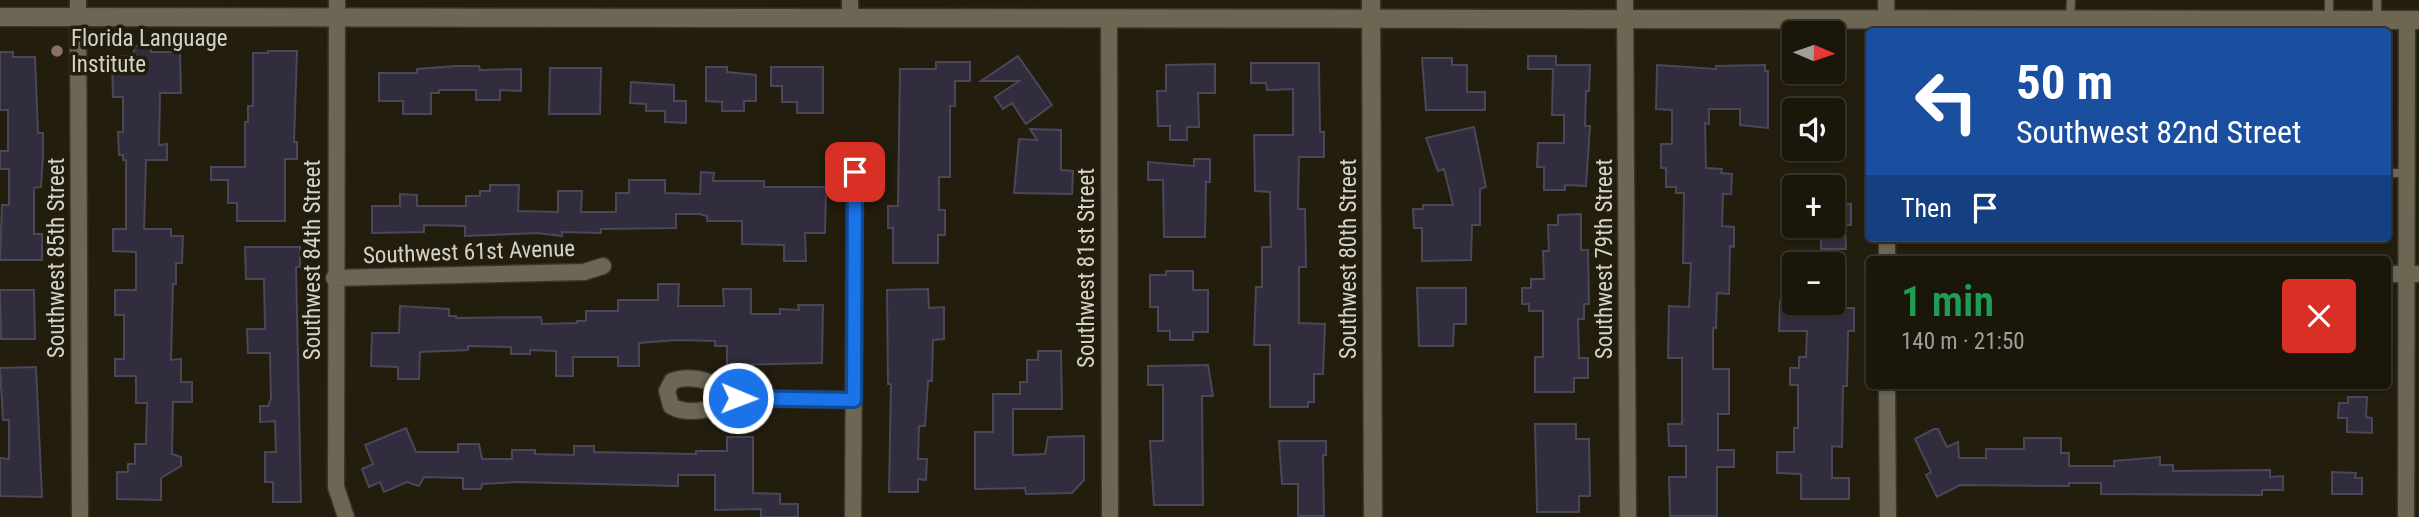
<!DOCTYPE html>
<meta charset="utf-8">
<style>
body{margin:0;font-family:"Roboto Condensed",sans-serif;background:#272318;color:#f1f3f6;height:100vh;display:flex;flex-direction:column;font-size:26px;white-space:nowrap}
*{box-sizing:border-box;margin:0}
p{font-size:23px;color:#9f9f9c}
.icon{flex:none;width:38px;height:38px;fill:none;stroke:currentColor;stroke-width:2;stroke-linecap:round;stroke-linejoin:round}
.map{position:relative;flex:1;overflow:hidden}
.sheet{position:absolute;left:1866px;top:256px;width:525px;height:133px;display:flex;flex-direction:column;background:#1a160a;border-radius:7px;box-shadow:0 2px 5px #0004,0 0 0 2px #38352b}
.sheet>*{flex:none}
.hud{position:absolute;left:1866px;top:28px;width:525px;height:214px;border-radius:7px;box-shadow:0 2px 5px #0004,0 0 0 2px #38352b;background:#1a4fa0;color:#fff;overflow:hidden}
.needle{width:46px;rotate:92deg}
.buttons{position:absolute;left:1782px;top:21px;display:grid;gap:14px}
.buttons a{display:grid;place-items:center;width:63px;height:63px;border-radius:7px;background:#1a160a;box-shadow:0 2px 5px #0004,0 0 0 2px #38352b;font-size:35px}
.pin{position:absolute;display:grid;place-items:center;width:60px;height:60px;color:#fff;margin:-30px;border-radius:14px;box-shadow:0 4px 10px #0006}
.me{position:absolute;width:77px;margin:-38px;rotate:91deg;stroke-linejoin:round;filter:drop-shadow(0 0 5px #0008)}
.turn{display:flex;align-items:center;gap:24px;height:147px;padding:0 35px;font-size:32px}
.turn .icon{width:91px;height:91px;stroke-width:2.5}
.turn b{display:block;font-size:49px;line-height:60px}
.then{display:flex;align-items:center;height:66px;padding:0 35px;background:#0003;gap:14px;font-size:26px}
.round{display:grid;place-items:center;flex:none;width:74px;height:74px;border-radius:7px;background:#272318}
.head{display:flex;align-items:center;justify-content:space-between;height:119px;padding:0 35px}
h1{font-size:42px;font-weight:600;line-height:52px;color:#1e9e55}
.map>svg:first-child{display:block}
.building{fill:#312d3e;stroke:#4b4758;stroke-width:2}
.lines{fill:none;stroke-linecap:round;stroke-linejoin:round}
.lane-casing{stroke:#38342c;stroke-width:11}
.street-casing{stroke:#38342c;stroke-width:19}
.secondary-casing{stroke:#38342c;stroke-width:21}
.lane{stroke:#6c6653;stroke-width:8}
.street{stroke:#6c6653;stroke-width:16}
.secondary{stroke:#6c6653;stroke-width:18}
.route-casing{stroke:#114b97;stroke-width:18}
.route{stroke:#1a73e8;stroke-width:12}
.education-dot{fill:#8d6e63;stroke:#221d0d;stroke-width:2.5}
.labels{text-anchor:middle;dominant-baseline:central;stroke-width:7;stroke-linejoin:round;paint-order:stroke}
.poi-label{font-size:23px;fill:#d5d2c8;stroke:#221d0d;text-anchor:start}
.street-label{font-size:23px;fill:#d5d2c8;stroke:#221d0d}
</style>
<div class="map">
<svg width="2419" height="517" viewBox="0 0 2419 517">
<rect width="100%" height="100%" fill="#221d0d"/>
<path class="building" d="M151 45V52H180L181 93H160L159 145 167 144V160H146L144 229H171V236H183L182 263H176V284H173L171 360 181 359V382H192V402H173L172 454 181 457V466L161 478V500L117 499V472H128V464H135V444H146L147 403H136V376H115V359H124V315H115V290H136V252L113 251V229H126V160H123V155H119L118 132H123V97H113L112 57 133 56 135 46Z
M268 51H297L294 142H297V159H285V221H237V203H228V180H211V167H245V122H248V106H253V53H268Z
M0 52H13V57H35L38 133H43V155L41 187 34 188V234H42V260H0L2 205H9V169H0V151H8V110H0Z
M1018 56 1052 105 1026 124 1012 103 1003 109 995 97 1019 81H981Z
M1528 56H1556V65H1590L1589 91H1586L1585 126H1590L1586 186 1565 185V190H1544V167H1537L1538 143H1564V115H1552L1553 69H1528Z
M1422 58H1452V65H1467V92H1485V110H1426Z
M936 62H970V81H955V106H950V177H939V210H945V235H938V263H893V228H888V206H898L900 69H936Z
M1251 63H1319L1320 132H1324V157H1299L1298 209H1305L1306 267H1299V323L1325 324 1323 374H1314V402H1308V407H1270V345H1254L1256 287H1262V247H1271L1270 192 1255 191 1254 135H1293V89L1267 90 1266 83H1251Z
M1215 64V93H1198L1199 127H1187V140H1170V126H1158L1157 91H1166V65Z
M1657 65 1716 69V66L1765 65V71H1768V128L1740 125V109H1709V124L1705 123 1706 168 1722 169 1721 173 1732 174 1731 194H1723L1722 226 1734 227V247L1730 246 1729 294 1717 293 1716 328H1713V369H1729V414H1718V450H1734V467H1717V516H1670L1669 477H1686V446H1669L1668 424H1682V358H1668L1669 306 1689 307 1691 263H1683L1684 193H1676V187H1666V168H1661V144H1672V110L1656 109Z
M456 66H479L480 70 521 69V91L500 90V100H476V90H439V93H431V114H403V101H379V73H417V69Z
M706 67H727V72L756 75V101H744V111H722V102L706 101Z
M771 67H823V113H797V102H782V86H771Z
M550 68H601L600 114H549Z
M631 82 674 85V101H686V123L665 122V111H646V104L630 103Z
M1474 127 1486 187 1480 189V225H1472L1471 260 1422 261V228H1414L1413 209H1423V205H1453L1444 169 1438 171 1426 138Z
M1030 129 1061 130V170L1073 171 1072 194 1014 193 1019 139 1037 140Z
M1194 159H1210V182H1206L1205 237H1164L1163 180H1148V162L1194 166Z
M701 172 714 173 713 181H764V187H826L825 233H805L806 261H784V245L742 244V221H707V216L700 214H676V228L601 229V233L562 232V236L537 233 465 236V226L424 225V232L372 233V206H400V194L417 195V206H466V196H480V191H490V185H519L518 211 558 212V191H582L581 212H616V193H629V180H665V193L700 194Z
M1832 204H1851V225H1845L1846 249H1821V226H1832Z
M1581 214V250H1588L1589 304H1584V319H1578L1579 358H1588V378H1574V392H1535V357H1543V311H1529V304H1522V288H1531V279H1544L1543 251H1549L1548 225H1558V215Z
M245 247H300V267H296L301 502H273V482H265V452H276L275 421 260 422V406H268L271 398 270 353H248L247 329H265L264 279H246Z
M1166 271H1193V290H1208V332H1193V340H1170V331H1158V307H1150V275H1166Z
M658 284H679L678 306H724L723 289H751V314H780V309L799 310 798 305H823L822 363 727 365V346H715V341L678 340 639 343V366H618V357H573V376H556V351L530 350V354H511V347L468 346V350L420 352 419 379H398V367L371 366 372 333H399L400 306 449 309V316H456V318L541 317 542 324 577 323V321H586V311H618V300H658Z
M1417 288H1466V324H1454L1453 346H1419Z
M928 289 929 308 944 307V339L933 340 932 381H928L925 426H919L918 459H927L926 480 918 479V492H889L891 384H888L887 290Z
M0 290H34L35 339H1Z
M1780 300 1830 303V308H1854V331H1848L1847 386H1843L1842 447 1832 446V478H1849V499H1801V474L1777 473V452H1794V428H1798V385H1790V368H1799V357H1806L1807 331H1779Z
M1038 351H1061L1062 409H1013V455L1045 454 1048 437 1084 436V480L1072 493 1026 494 1025 488 975 489V432H993V394H1020V382H1027V360H1038Z
M1208 365 1213 396H1202L1203 505H1154L1150 441H1163V385H1148V366Z
M36 367 42 497 0 496V458L9 459V420H3L0 368Z
M2348 397H2367L2366 417 2372 418V433L2347 432V418H2338L2339 403H2348Z
M1535 424H1576V439H1589L1590 496H1579V512H1537Z
M406 428 416 452H458V444H479L482 459H512V450H535V454L574 455V446H594V452L696 454V451H727V437H753V493L780 494V504H798V517H761V509L715 510V475H678V486L517 482 482 484 481 489H463V478L424 477 419 486 407 482 384 492 380 482 369 487 362 469 373 464 365 445Z
M1934 429H1938L1947 447 1958 442 1959 458H1986V449H2024V438H2061V453H2069V466H2114V461L2160 457V465H2173V471L2270 470V477L2283 476V490H2262V495L2101 494V483H2069V486L1960 485 1937 497 1926 475 1931 472 1915 439Z
M1279 441H1326V455H1323L1324 516H1298V484H1282Z
M2332 472 2356 473 2355 478H2362V494H2332Z"/>
<g class="lines">
<g class="lane-casing">
<path id="lane" d="M2070 20 2071 0
M2329 21V0
M2377 21V0
M2387 173H2406"/>
</g>
<g class="street-casing">
<path id="street" d="M78 0 80 517
M337 0 336 487 346 517
M850 0V18
M1625 0 1628 517
M1886 0 1887 32
M1109 19 1110 517
M1887 259V238
M2387 274H2419
M334 278 584 272 603 266
M1887 385 1888 517
M731 397C717 410 688 416 671 406L667 391 672 381C688 375 709 379 723 390 730 394 730 397 738 398L854 400
M853 517 855 172
M2406 517 2407 20"/>
</g>
<g class="secondary-casing">
<path id="secondary" d="M1371 0 1373 517
M0 17 2419 20"/>
</g>
<use href="#lane" class="lane"/>
<use href="#street" class="street"/>
<use href="#secondary" class="secondary"/>
</g>
<g class="lines">
<g class="route-casing">
<path id="route" d="M738 398 854 400 855 172"/>
</g>
<use href="#route" class="route"/>
</g>
<circle class="education-dot" cx="57" cy="51" r="7"/>
<g class="labels">
<g class="poi-label">
<text x="71" y="38">Florida Language<tspan x="71" dy="26">Institute</tspan></text>
</g>
<g class="street-label">
<text transform="translate(469 252) rotate(-2)">Southwest 61st Avenue</text>
<text transform="translate(56 258) rotate(-90)">Southwest 85th Street</text>
<text transform="translate(1348 259) rotate(-90)">Southwest 80th Street</text>
<text transform="translate(1604 259) rotate(-90)">Southwest 79th Street</text>
<text transform="translate(312 260) rotate(-90)">Southwest 84th Street</text>
<text transform="translate(1086 268) rotate(-90)">Southwest 81st Street</text>
</g>
</g>
</svg>
<div class="buttons">
<a><svg class="needle" viewBox="-14 -14 28 28"><path d="M0-13l5 13h-10z" fill="#e53935"/><path d="M0 13l5-13h-10z" fill="#9f9f9c"/></svg></a>
<a><svg class="icon" aria-label="sound" viewBox="0 0 24 24"><path d="M4 9h4l5-4v14l-5-4H4zM17 9q2 3 0 6"/></svg></a>
<a>+</a>
<a>−</a>
</div>
<div class="pin" style="left:855px;top:172px;background:#d93025"><svg class="icon" aria-label="arrive" viewBox="0 0 24 24"><path d="M6 21V4h12l-3 4 3 4H6"/></svg></div>
<svg class="me" style="left:738px;top:398px" viewBox="-20 -20 40 40"><circle r="17" fill="#1a73e8" stroke="#fff" stroke-width="3"/><path d="M0-11L8 9 0 5-8 9z" fill="#fff"/></svg>
<div class="hud">
<div class="turn"><svg class="icon" aria-label="left" viewBox="0 0 24 24"><path d="M17 20v-9H6M10 6l-5 5 5 5"/></svg><div><b>50 m</b>Southwest 82nd Street</div></div>
<div class="then">Then<svg class="icon" aria-label="arrive" viewBox="0 0 24 24"><path d="M6 21V4h12l-3 4 3 4H6"/></svg></div>
</div>
<section class="sheet">
<div class="head"><div><h1>1 min</h1><p>140 m · 21:50</p></div><a class="round" style="background:#d93025;color:#fff"><svg class="icon" aria-label="close" viewBox="0 0 24 24"><path d="M6 6l12 12M18 6L6 18"/></svg></a></div>
</section>
</div>
